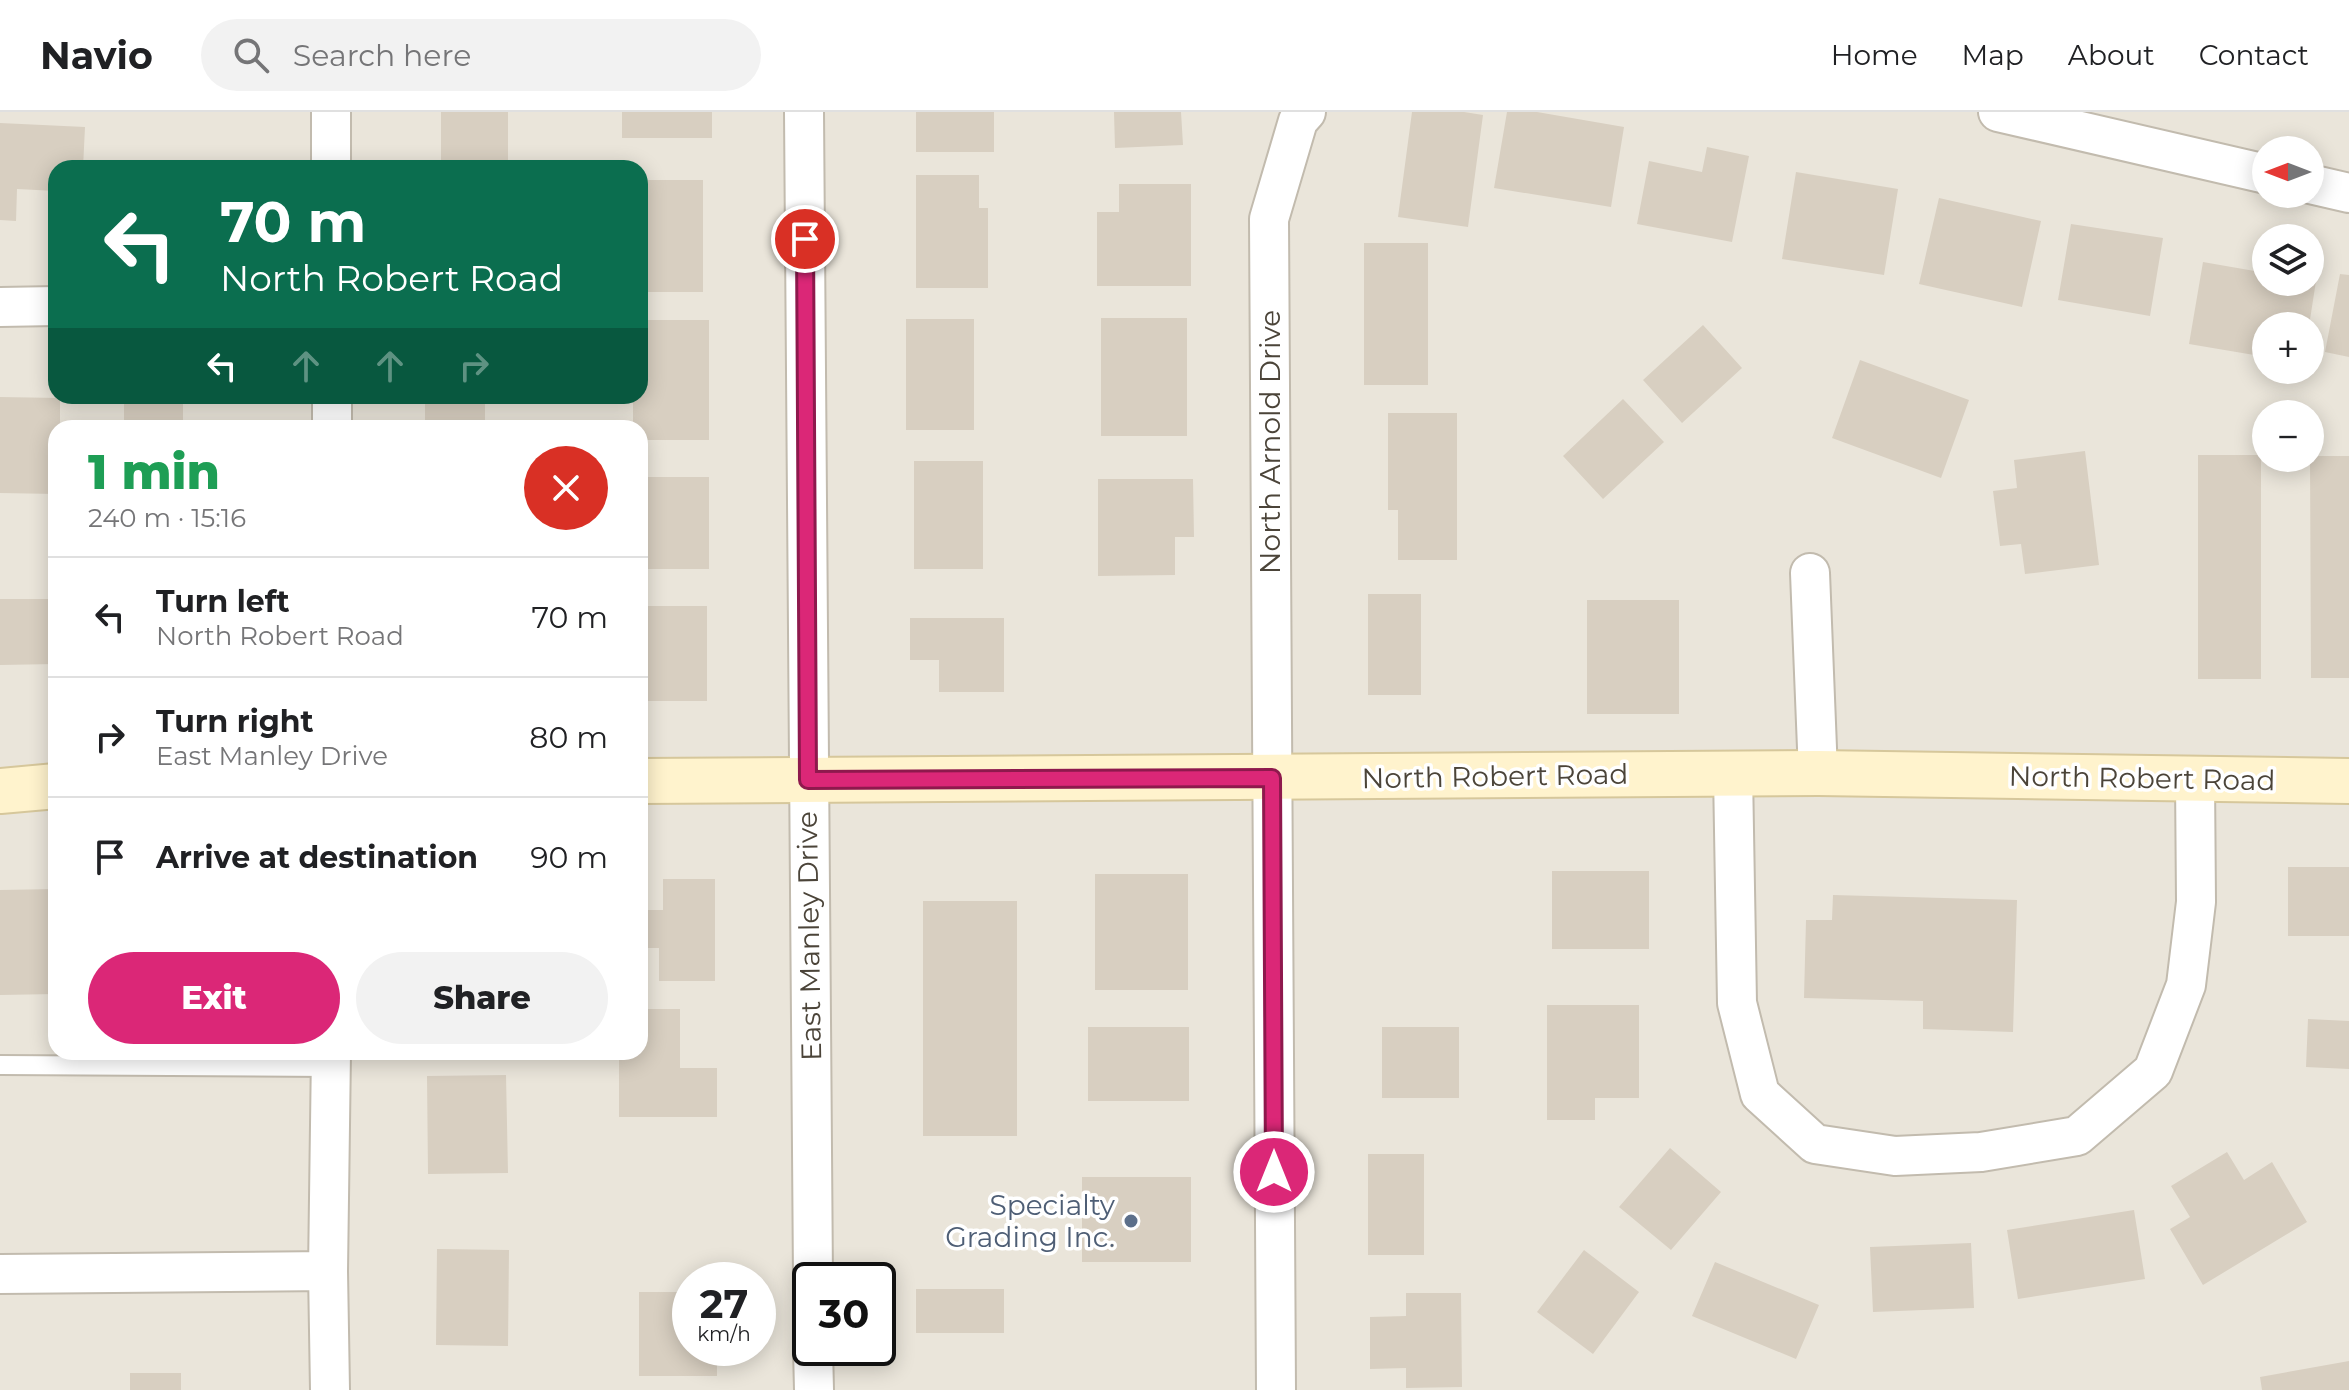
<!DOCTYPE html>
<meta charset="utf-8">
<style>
body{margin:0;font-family:Montserrat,sans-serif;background:#f2f2f2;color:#202124;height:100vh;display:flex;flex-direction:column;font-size:30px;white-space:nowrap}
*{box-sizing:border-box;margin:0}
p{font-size:26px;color:#757577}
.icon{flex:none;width:44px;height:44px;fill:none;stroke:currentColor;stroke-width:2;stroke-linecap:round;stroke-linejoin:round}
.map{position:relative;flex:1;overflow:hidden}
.details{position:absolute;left:48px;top:308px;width:600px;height:640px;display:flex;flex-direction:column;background:#fff;border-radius:24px;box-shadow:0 4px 20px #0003}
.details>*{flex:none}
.guide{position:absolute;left:48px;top:48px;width:600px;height:244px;border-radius:24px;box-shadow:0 4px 20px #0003;background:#0b6e4f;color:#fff;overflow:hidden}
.needle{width:52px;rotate:270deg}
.fabs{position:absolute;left:2252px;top:24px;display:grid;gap:16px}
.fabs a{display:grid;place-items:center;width:72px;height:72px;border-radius:50%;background:#fff;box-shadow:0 4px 20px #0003;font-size:40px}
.speed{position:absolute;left:672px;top:1150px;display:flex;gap:16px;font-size:40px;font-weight:700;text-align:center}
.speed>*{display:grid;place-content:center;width:104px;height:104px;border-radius:50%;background:#fff;box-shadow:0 4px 20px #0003;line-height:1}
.speed small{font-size:20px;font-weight:400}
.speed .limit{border:4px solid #111;border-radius:12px;background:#fff;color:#111}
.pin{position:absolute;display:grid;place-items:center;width:68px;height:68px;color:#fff;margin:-34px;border:4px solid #fff;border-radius:50%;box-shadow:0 2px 8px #0007}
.me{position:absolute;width:88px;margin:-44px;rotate:0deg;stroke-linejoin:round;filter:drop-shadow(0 0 6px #0008)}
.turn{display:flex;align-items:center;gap:28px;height:168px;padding:0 40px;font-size:36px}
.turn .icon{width:104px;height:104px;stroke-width:2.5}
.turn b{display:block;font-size:56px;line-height:68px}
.lanes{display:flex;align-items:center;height:76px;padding:0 40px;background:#0003;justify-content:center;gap:40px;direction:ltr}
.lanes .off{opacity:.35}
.round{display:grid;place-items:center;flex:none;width:84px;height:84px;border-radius:42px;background:#f2f2f2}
.headline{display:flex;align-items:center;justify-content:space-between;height:136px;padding:0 40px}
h1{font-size:48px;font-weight:800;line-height:60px;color:#1e9e55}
.cta{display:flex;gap:16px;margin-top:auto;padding:16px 40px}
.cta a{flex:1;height:92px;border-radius:48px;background:#db2777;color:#fff;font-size:32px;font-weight:800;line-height:92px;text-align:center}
.cta a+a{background:#f2f2f2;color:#202124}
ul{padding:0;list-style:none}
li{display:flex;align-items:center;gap:24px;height:120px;padding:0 40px;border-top:2px solid #e0e0e0}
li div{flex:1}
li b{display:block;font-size:30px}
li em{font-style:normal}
header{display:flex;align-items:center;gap:48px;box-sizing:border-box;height:112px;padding:0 40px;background:#fff;border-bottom:2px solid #e0e0e0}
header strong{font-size:38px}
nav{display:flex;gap:44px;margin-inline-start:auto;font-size:28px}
.search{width:560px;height:72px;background:#f2f2f2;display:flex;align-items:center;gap:20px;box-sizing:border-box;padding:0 28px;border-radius:44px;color:#757577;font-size:30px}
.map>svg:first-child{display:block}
.residential{fill:#eae5da;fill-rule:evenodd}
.building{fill:#d8cfc1}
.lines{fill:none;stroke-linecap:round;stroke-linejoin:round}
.lane-casing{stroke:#c2bbae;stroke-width:22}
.street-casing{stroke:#c2bbae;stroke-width:42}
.secondary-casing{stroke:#d6c79b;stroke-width:48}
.lane{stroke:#fff;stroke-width:18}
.street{stroke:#fff;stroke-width:38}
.secondary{stroke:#fff3cd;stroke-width:44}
.route-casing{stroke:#8e194d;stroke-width:20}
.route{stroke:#db2777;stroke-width:14}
.service-dot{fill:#5c6f8a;stroke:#fff;stroke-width:3}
.labels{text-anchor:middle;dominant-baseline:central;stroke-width:7;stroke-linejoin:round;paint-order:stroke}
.street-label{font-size:28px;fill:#4b4439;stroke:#fff}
.service-label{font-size:28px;fill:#4e5e75;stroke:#fff;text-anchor:end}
</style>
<header>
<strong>Navio</strong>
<div class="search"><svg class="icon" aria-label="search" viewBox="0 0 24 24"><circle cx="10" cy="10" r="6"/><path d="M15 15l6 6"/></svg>Search here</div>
<nav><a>Home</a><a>Map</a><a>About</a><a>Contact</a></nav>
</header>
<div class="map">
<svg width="2349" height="1278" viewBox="0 0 2349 1278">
<rect width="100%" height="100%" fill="#f6f3ec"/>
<path class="residential" d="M0 0H2349V1278H0ZM2266 38H2310V82H2266ZM56 56H640V284H56ZM2266 126H2310V170H2266ZM2266 214H2310V258H2266ZM2266 302H2310V346H2266ZM56 316H640V940H56ZM690 1168H758V1236H690ZM810 1168H878V1236H810Z"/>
<path class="building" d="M441 0H508V54H441Z
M622 0H712V26H622Z
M916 0H994V40H916Z
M1114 0H1181L1183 33 1115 36Z
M1412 0H1464L1483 3 1468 115 1398 105Z
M1507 0H1537L1624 15 1611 95 1494 76Z
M0 11 85 15 83 56H56V79L17 77 16 109 0 108Z
M1707 35 1749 44 1732 130 1637 112 1649 49 1702 60Z
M1796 60 1898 77 1884 163 1782 147Z
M916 63H979V96H988V176H916Z
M640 68H703V180H640Z
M1119 72H1191V174H1097V100H1119Z
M1939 86 2041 109 2022 195 1919 172Z
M2071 112 2163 126 2150 204 2058 188Z
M1364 131H1428V273H1364Z
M2203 150 2266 161V170L2316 169 2309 214H2266V245L2189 232Z
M2340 162 2349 163V245L2325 240Z
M1101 206H1187V324H1101Z
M906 207H974V318H906Z
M640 208H709V328H640V316H633V284H640Z
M1703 213 1742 256 1682 311 1643 268Z
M1860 248 1969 288 1941 366 1832 326Z
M425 284H485V316H425Z
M0 285 60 286V316H56V382L0 381Z
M124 287H183V316H124Z
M1623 287 1664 330 1603 387 1563 344Z
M1388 301H1457V448H1398V398H1388Z
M2085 339 2099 453 2025 462 2021 432 2000 434 1993 379 2017 376 2014 348Z
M2198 343H2261V567H2198Z
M2310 344H2349V566H2311Z
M914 349H983V457H914Z
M640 365H709V457H640Z
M1098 367H1193L1194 425H1175V463L1098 464Z
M1368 482H1421V583H1368Z
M0 487H56V552L0 553Z
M1587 488H1679V602H1587Z
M647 494H707V589H647Z
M910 506H1004V580H939V548H910Z
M2288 755H2349V824H2288Z
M1552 759H1649V837H1552Z
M1095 762H1188V878H1095Z
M663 767H715V869H659V836H640V798H663Z
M56 777V882L0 883V778Z
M1833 783 2017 788 2013 920 1923 917V889L1804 886 1806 808H1832Z
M923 789H1017V1024H923Z
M1547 893H1639V986H1595V1008H1547Z
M640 897H680V956H717V1005H619V940H640Z
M2308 907 2349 909V957L2306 955Z
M1088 915H1189V989H1088Z
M1382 915H1459V986H1382Z
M506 963 508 1061 428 1062 427 964Z
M1670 1036 1721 1080 1671 1138 1619 1095Z
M2227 1040 2244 1068 2272 1050 2307 1110 2203 1173 2170 1117 2190 1105 2171 1074Z
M1368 1042H1424V1143H1368Z
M1082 1065H1191V1150H1082Z
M2134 1098 2145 1167 2018 1187 2007 1118Z
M1971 1131 1974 1196 1873 1200 1870 1135Z
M437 1137 509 1138 508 1234 436 1233Z
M1584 1138 1639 1180 1593 1242 1537 1200Z
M1715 1150 1819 1193 1796 1247 1692 1204Z
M916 1177H1004V1221H916Z
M639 1180H690V1236H717V1264H639Z
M1406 1181H1461L1462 1275 1406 1276V1256L1370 1257V1205L1406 1204Z
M2349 1249V1278H2262L2260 1265Z
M130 1261H181V1278H130Z"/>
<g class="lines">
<g class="lane-casing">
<path id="lane" d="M0 953 331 955"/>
</g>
<g class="street-casing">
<path id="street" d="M331 0V56
M804 0 813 1168
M1998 0 2266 62
M2310 72 2349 81
M0 195 56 194
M332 284V316
M1810 461 1818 661
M1733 661 1737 891 1760 982 1815 1032 1895 1044 1981 1040 2077 1024 2153 959 2186 873 2196 790 2195 667
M0 1162 328 1159
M813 1236 814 1278
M330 1278 328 1159 331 940
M1276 1278 1269 107 1298 9 1306 0"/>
</g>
<g class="secondary-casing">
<path id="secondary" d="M640 669 1818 661 2349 669
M0 679 56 674"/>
</g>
<use href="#lane" class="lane"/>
<use href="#street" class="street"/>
<use href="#secondary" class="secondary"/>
</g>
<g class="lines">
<g class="route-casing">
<path id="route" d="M805 127 808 668 1272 666 1274 1060"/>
</g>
<use href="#route" class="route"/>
</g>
<circle class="service-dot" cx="1131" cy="1109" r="8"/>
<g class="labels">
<g class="street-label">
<text transform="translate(1270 330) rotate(-90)">North Arnold Drive</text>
<text transform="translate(1495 664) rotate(-1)">North Robert Road</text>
<text transform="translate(2142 666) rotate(1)">North Robert Road</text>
<text transform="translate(809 824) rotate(-91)">East Manley Drive</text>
</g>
<g class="service-label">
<text x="1115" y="1093">Specialty<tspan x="1115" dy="32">Grading Inc.</tspan></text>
</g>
</g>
</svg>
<div class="fabs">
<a><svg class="needle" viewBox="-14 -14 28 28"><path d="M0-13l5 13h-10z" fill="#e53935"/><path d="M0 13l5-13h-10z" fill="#757577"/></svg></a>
<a><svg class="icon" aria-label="layers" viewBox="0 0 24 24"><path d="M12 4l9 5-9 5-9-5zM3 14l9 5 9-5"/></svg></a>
<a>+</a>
<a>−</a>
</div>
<div class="speed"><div>27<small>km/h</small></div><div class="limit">30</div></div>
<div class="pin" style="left:805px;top:127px;background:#d93025"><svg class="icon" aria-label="arrive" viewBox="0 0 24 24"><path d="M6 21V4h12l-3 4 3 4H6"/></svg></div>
<svg class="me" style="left:1274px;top:1060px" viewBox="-20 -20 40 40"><circle r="17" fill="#db2777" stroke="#fff" stroke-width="3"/><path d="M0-11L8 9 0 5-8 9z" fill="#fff"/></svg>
<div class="guide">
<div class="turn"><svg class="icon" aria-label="left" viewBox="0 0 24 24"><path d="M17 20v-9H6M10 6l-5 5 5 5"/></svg><div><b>70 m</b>North Robert Road</div></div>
<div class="lanes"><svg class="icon" aria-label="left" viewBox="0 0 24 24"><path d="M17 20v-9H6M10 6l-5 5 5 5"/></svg><svg class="icon off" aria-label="ahead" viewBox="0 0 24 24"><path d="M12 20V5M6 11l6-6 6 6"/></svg><svg class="icon off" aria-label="ahead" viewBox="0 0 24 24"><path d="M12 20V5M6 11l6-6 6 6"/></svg><svg class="icon off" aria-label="right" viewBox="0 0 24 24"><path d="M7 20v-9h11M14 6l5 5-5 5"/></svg></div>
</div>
<section class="details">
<div class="headline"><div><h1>1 min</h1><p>240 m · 15:16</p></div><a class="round" style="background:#d93025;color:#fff"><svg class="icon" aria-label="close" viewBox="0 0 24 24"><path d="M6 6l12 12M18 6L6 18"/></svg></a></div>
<ul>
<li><svg class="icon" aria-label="left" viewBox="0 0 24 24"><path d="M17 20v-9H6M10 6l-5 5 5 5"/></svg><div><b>Turn left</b><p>North Robert Road</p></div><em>70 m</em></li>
<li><svg class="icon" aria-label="right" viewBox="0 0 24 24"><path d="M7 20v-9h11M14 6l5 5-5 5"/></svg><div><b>Turn right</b><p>East Manley Drive</p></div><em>80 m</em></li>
<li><svg class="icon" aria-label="arrive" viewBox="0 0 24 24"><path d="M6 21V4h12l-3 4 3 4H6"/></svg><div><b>Arrive at destination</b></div><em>90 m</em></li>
</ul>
<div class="cta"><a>Exit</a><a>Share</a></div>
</section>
</div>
